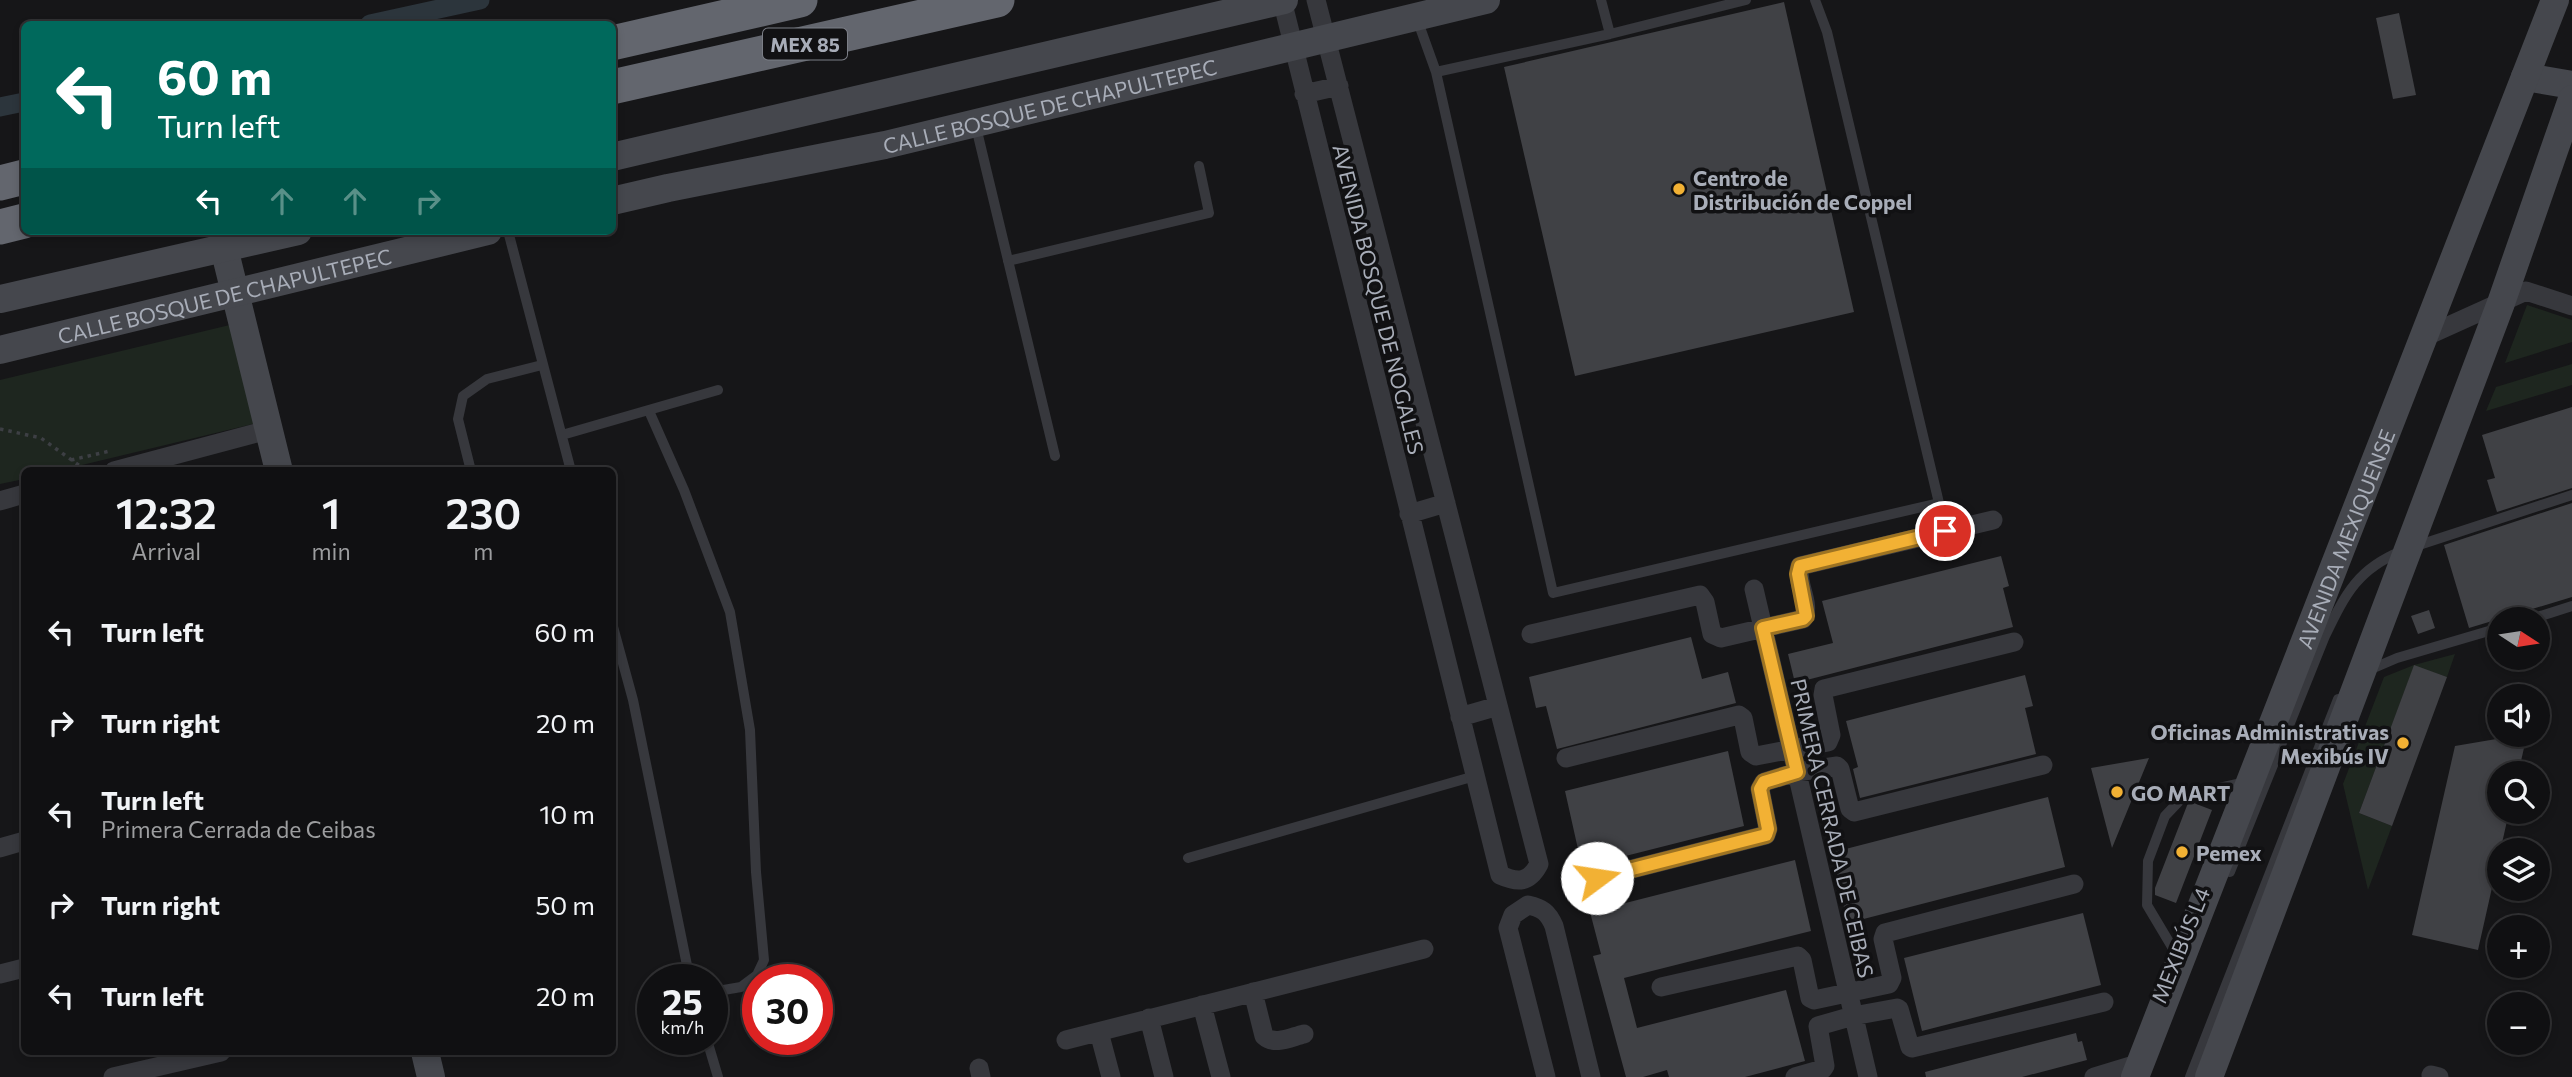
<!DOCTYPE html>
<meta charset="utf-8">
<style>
body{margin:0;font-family:Commissioner,sans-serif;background:#19191b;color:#f1f3f6;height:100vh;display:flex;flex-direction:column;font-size:26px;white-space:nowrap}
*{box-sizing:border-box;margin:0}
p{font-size:23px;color:#9c9d9f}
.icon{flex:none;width:38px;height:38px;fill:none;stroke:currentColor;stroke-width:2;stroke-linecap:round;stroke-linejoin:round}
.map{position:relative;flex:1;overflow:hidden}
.details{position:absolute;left:21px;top:467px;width:595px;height:588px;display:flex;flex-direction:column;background:#101012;border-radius:10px;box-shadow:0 4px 10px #0003,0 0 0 2px #303032}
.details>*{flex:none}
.guide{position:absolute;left:21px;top:21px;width:595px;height:214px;border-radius:10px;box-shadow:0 4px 10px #0003,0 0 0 2px #303032;background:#00695c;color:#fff;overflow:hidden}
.needle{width:46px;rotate:102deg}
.tools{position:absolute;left:2487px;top:607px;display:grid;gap:14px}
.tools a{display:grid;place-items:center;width:63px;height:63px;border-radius:50%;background:#101012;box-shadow:0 4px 10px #0003,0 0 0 2px #303032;font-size:35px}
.speed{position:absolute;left:637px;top:964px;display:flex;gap:14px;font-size:35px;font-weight:700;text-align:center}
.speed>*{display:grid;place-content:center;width:91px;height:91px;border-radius:50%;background:#101012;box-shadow:0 4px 10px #0003,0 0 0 2px #303032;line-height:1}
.speed small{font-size:18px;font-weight:400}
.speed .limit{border:10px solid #d22;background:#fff;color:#111}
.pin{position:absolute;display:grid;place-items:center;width:60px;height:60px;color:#fff;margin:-30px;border:4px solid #fff;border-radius:50%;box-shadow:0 2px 7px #0007}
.me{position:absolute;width:77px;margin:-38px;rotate:76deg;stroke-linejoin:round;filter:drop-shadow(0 0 5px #0008)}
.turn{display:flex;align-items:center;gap:24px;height:147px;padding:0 21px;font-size:32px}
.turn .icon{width:91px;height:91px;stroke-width:2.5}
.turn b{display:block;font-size:49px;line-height:60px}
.lanes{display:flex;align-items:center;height:66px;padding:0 21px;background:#0003;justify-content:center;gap:35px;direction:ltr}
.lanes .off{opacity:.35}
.eta{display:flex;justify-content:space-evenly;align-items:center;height:119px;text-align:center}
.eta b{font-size:42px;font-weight:600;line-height:49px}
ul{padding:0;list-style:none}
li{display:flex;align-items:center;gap:21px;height:91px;padding:0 21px}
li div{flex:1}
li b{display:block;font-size:26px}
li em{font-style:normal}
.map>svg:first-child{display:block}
.green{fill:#1e261f}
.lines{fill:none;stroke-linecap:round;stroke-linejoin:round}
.canal{stroke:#2c353c;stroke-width:19}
.building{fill:#404145}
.path{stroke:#3d3f44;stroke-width:3.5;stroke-dasharray:3.5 5;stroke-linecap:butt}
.lane{stroke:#37383d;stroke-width:10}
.street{stroke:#37383d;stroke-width:19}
.secondary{stroke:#45474d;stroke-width:28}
.highway{stroke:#63666e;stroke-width:35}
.route-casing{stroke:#9d7322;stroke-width:18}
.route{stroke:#f2b134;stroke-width:12}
.poi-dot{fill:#f2b134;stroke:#111113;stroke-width:2.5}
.labels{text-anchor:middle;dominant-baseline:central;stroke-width:7;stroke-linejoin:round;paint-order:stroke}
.shield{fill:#111113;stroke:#7b7e86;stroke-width:2}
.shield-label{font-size:19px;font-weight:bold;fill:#a8adb8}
.street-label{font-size:21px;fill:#a8adb8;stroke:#111113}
.poi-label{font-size:21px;font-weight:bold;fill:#a8adb8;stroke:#111113;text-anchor:start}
</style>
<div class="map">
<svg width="2572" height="1077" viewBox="0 0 2572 1077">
<rect width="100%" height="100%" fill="#161618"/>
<path class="green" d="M2527 305 2572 320V342L2505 363Z
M234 324 257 423 57 471H24V479L0 484V380Z
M2572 364V385L2486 411 2496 387Z
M2455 654 2447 677 2414 666 2359 813 2392 826 2368 890 2343 784 2384 677 2414 665Z"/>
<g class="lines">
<path class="canal" d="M370 24 480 0
M0 107 24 102"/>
</g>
<path class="building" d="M1784 2 1854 312 1575 376 1504 67Z
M2399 13 2416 95 2393 99 2376 18Z
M2572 407V488L2497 512 2487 480 2495 478 2482 435Z
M2572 503V597L2469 628 2444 545Z
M2001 556 2009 586 2003 588 2013 627 1795 683 1788 654 1833 643 1822 601Z
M2429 610 2435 628 2418 634 2411 616Z
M1691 637 1702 679 1728 672 1736 703 1557 749 1546 706 1536 708 1529 677Z
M2414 665 2447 677 2392 826 2359 813Z
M2025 675 2033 706 2025 708 2036 754 1860 798 1853 769 1858 767 1846 721Z
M2520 735H2527L2518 774H2499V812H2509L2478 950 2412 935 2455 746Z
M1728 751 1744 826 1582 867 1565 791Z
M2149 758 2112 848 2091 768Z
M2048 797 2065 867 1848 923 1830 853Z
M2191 802 2212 810 2176 903 2155 895V888L2188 803Z
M1795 860 1811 931 1624 978 1637 1028 1786 990 1805 1061 1745 1077H1669L1667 1070 1643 1077H1626L1593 956 1601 954 1590 912Z
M2083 913 2101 985 1922 1031 1904 958Z
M2076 1033 2078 1042 2082 1041 2087 1060 2022 1077H1926L1925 1072Z"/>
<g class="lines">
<path class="path" d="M0 429 41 438 87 471
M71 460 110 451"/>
<path class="lane" d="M1601 0 1610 34
M1417 19 1436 72 1610 34 1746 0
M1436 72 1553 593 1939 503 1827 32 1815 0
M976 127 1055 456
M508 231 571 471
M1008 261 1209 213 1199 166
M649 411 684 490 730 612 750 730 756 872 764 960 757 975 741 987 712 992
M562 435 718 390
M471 471 458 419 463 396 487 379 542 365
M2416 546 2572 495
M2528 620 2572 606
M612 623 633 700 690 980
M2369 670 2397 658 2499 628
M1188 858 1475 776
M2230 872 2325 636C2345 595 2357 569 2402 551
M2178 957 2147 905 2148 861 2165 816 2184 796 2246 782
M707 1040 718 1077
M2190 1077 2338 699"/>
<path class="street" d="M1282 0 1500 875C1518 883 1529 883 1539 864L1316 0
M1304 94 1339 86
M2422 338 2526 291 2572 306
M114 471 268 430
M0 501 24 494
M1409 514 1446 503
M1754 589 1868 1077
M1531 634 1700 595 1705 602 1712 634 1721 638 1803 619C1812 604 1795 583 1800 566L1993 520
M1460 717 1498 706
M1566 758 1739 715 1743 718 1750 752 1756 756 1828 742 1831 735 1823 695 1824 689 2014 642
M0 848 24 841
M1597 878 1766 835 1768 829 1760 789 1764 782 1797 772 1837 766 1840 769 1850 809 1854 812 2043 765
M0 974 24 968
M1661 987 1798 956 1802 960 1810 998 1814 1000 1889 984 1892 978 1883 939 1885 933 2074 884
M1253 992 1264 1036C1275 1046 1291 1037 1304 1034
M1202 1005 1221 1077
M1149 1018 1164 1077
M1099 1032 1111 1077
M1066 1040 1424 949
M979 1068 981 1077
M2431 1075 2439 1077
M113 1077 221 1052
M1546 1077 1508 928 1513 915 1528 905C1542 908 1548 912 1554 926L1591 1077
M1795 1077 1823 1069 1825 1066 1818 1026 1853 1016 1897 1008 1899 1009 1910 1047 1912 1048 2104 1002
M2094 1077 2140 1063"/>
<g class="secondary">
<path d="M2525 77 2572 85"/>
<path d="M612 157 1284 0"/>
<path id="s1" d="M612 201 668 188 885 145 1486 0"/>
<path d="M224 248 279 471"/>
<path d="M0 299 298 231"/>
<path id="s2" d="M0 350 488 231"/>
<path d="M425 1052 431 1077"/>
<path id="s3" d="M2135 1077 2555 0"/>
<path d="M2209 1077 2501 303 2572 99"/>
</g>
<path class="highway" d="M612 43 800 0
M612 87 997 0
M0 183 24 177
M0 227 24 221"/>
</g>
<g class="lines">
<g class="route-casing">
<path id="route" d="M1597 878 1766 835 1768 829 1760 789 1764 782 1797 772 1763 628 1803 619 1806 616 1798 574 1800 566 1945 531"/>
</g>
<use href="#route" class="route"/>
</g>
<g class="poi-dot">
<circle cx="1679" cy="189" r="7"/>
<circle cx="2403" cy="743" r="7"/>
<circle cx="2117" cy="792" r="7"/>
<circle cx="2182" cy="852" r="7"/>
</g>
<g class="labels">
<rect class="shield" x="763" y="28.5" width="84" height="31" rx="5"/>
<g class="shield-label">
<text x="805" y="44">MEX 85</text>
</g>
<g class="street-label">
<text stroke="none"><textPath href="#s1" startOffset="448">CALLE BOSQUE DE CHAPULTEPEC</textPath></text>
<text stroke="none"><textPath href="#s2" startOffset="231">CALLE BOSQUE DE CHAPULTEPEC</textPath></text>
<text transform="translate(1379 299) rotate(76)">AVENIDA BOSQUE DE NOGALES</text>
<text stroke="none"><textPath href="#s3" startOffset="578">AVENIDA MEXIQUENSE</textPath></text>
<text transform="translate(1833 828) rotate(77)">PRIMERA CERRADA DE CEIBAS</text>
<text transform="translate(2180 945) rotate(-68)">MEXIBÚS L4</text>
</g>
<g class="poi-label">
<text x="1693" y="177">Centro de<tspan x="1693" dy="24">Distribución de Coppel</tspan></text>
<text x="2389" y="731" text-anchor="end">Oficinas Administrativas<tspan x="2389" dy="24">Mexibús IV</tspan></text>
<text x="2131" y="792">GO MART</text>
<text x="2196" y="852">Pemex</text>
</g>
</g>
</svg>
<div class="tools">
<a><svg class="needle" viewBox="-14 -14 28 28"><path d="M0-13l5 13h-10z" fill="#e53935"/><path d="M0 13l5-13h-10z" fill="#9c9d9f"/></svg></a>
<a><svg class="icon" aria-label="sound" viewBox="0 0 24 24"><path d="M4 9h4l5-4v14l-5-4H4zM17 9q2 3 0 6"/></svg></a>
<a><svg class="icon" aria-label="search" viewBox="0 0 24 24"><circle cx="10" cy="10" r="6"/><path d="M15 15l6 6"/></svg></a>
<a><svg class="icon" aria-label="layers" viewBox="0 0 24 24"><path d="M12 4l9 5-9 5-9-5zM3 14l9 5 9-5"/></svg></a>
<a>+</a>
<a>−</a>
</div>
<div class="speed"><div>25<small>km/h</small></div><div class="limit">30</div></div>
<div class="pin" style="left:1945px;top:531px;background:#d93025"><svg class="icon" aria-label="arrive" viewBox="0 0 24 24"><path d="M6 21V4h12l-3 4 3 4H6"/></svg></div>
<svg class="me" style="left:1597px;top:878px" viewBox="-20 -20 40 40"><circle r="19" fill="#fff"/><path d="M0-13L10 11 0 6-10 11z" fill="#f2b134"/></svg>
<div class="guide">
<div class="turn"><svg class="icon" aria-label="left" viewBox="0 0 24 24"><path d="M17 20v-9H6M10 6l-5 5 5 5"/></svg><div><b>60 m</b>Turn left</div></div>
<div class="lanes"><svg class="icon" aria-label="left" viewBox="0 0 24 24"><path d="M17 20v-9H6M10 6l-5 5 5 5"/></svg><svg class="icon off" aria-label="ahead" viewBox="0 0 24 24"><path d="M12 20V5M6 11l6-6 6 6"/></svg><svg class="icon off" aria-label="ahead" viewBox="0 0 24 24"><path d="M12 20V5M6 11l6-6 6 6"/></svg><svg class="icon off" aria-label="right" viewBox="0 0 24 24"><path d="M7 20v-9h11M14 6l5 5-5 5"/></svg></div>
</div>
<section class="details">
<div class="eta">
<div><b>12:32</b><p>Arrival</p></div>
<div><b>1</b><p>min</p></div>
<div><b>230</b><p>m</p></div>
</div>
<ul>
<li><svg class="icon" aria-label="left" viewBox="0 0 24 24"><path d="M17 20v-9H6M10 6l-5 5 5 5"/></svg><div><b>Turn left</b></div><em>60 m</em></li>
<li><svg class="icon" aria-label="right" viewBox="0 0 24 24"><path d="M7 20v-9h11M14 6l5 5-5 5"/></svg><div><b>Turn right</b></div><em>20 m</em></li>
<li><svg class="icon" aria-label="left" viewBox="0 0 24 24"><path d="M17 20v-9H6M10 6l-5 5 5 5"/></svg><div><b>Turn left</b><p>Primera Cerrada de Ceibas</p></div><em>10 m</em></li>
<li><svg class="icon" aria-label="right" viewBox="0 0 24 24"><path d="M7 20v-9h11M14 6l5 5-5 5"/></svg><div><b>Turn right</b></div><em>50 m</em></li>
<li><svg class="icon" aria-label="left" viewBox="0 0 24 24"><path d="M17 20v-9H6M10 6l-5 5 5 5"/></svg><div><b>Turn left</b></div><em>20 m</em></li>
</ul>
</section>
</div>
